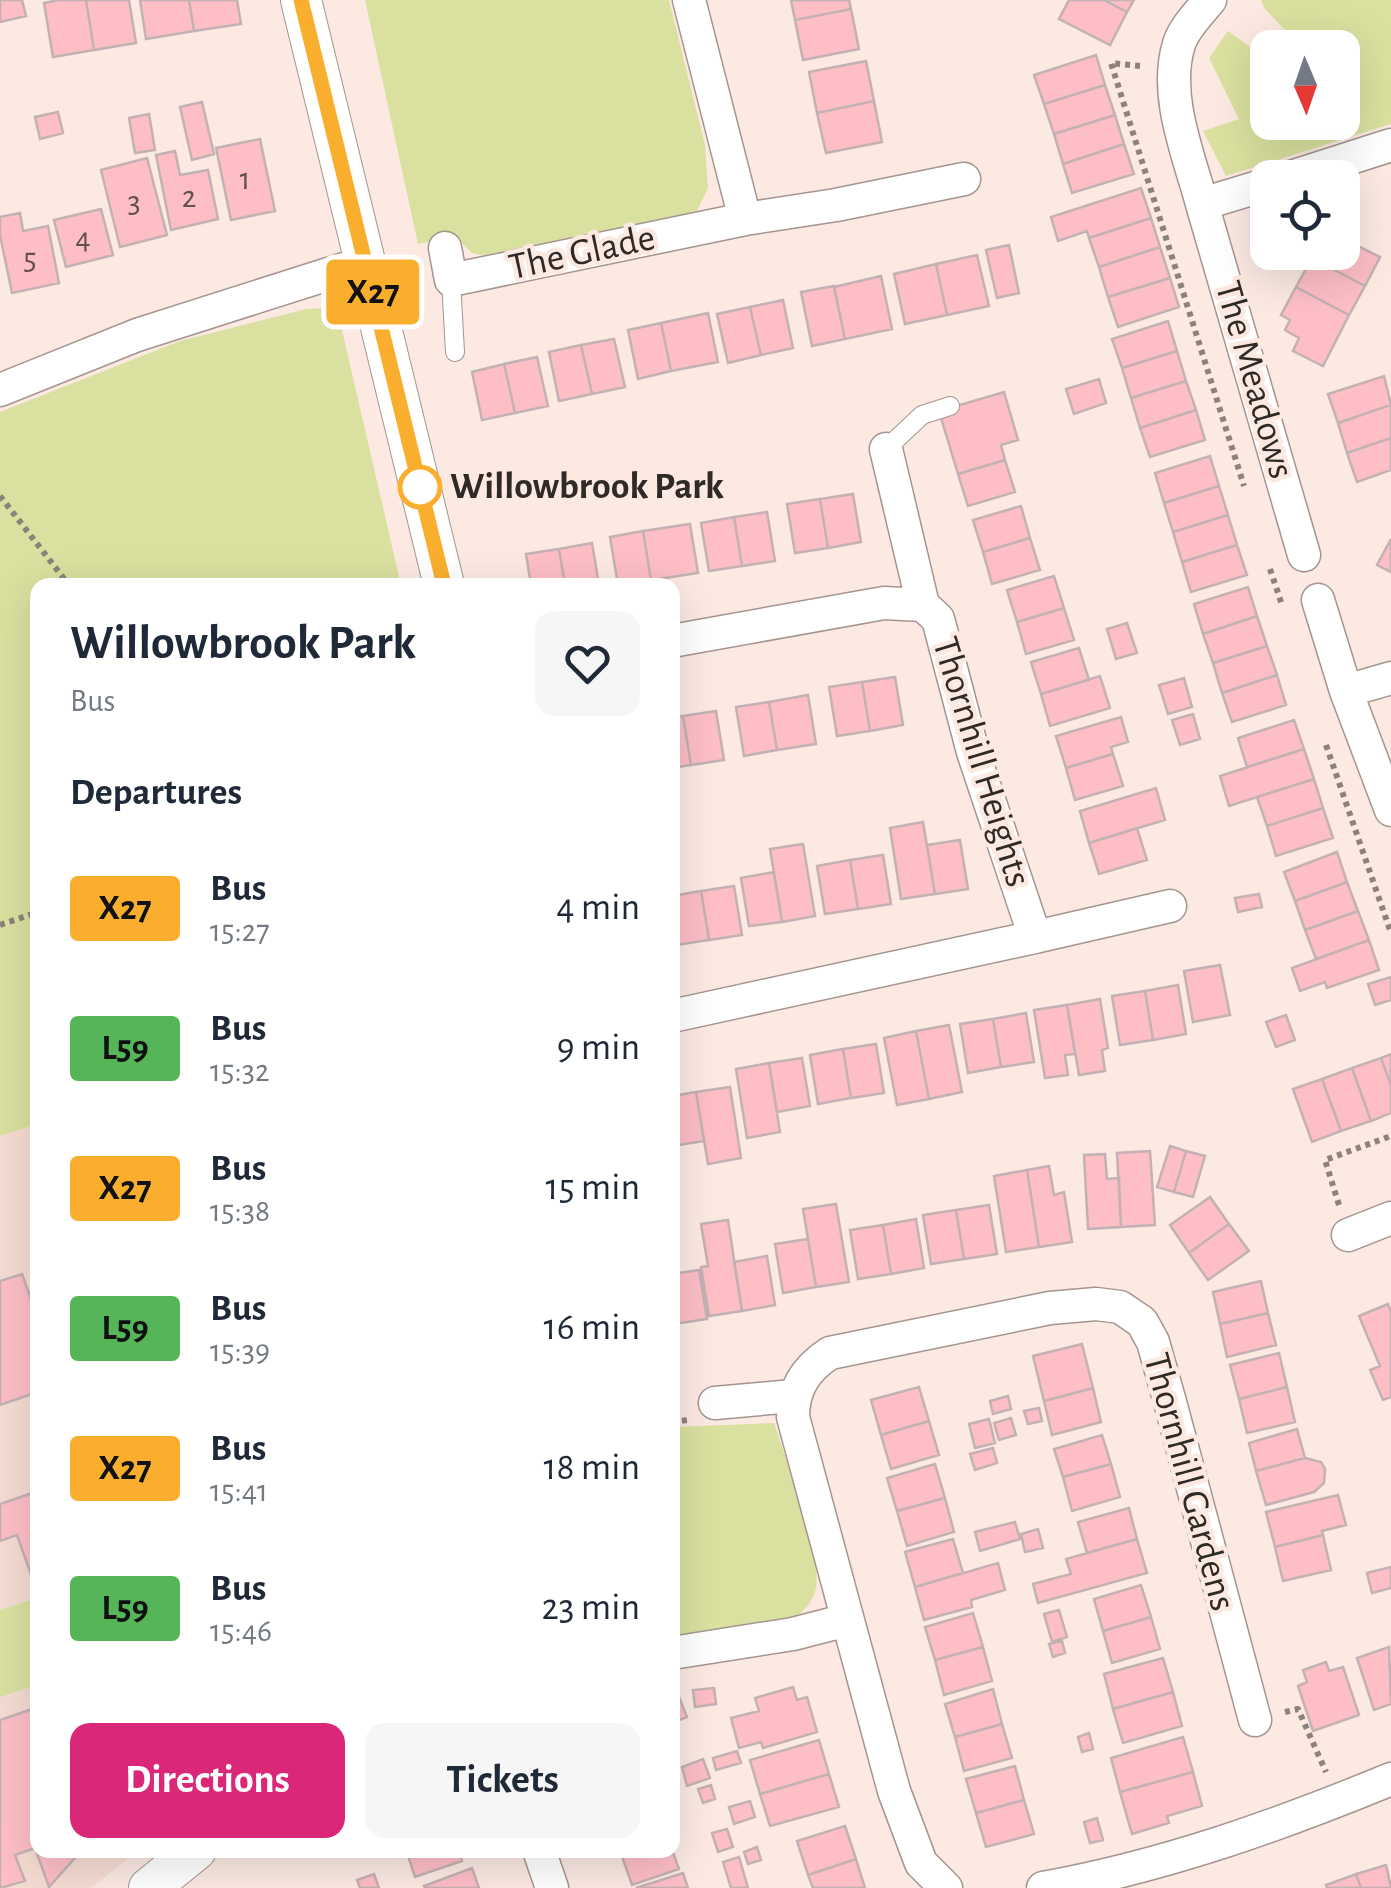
<!DOCTYPE html>
<style>
:root{--surface:#fff;--page:#f6f6f7;--text:#1f2937;--muted:#747a83;--accent:#db2777}
body{margin:0;font-family:"Alegreya Sans",sans-serif;background:var(--page);color:var(--text);height:100vh;display:flex;flex-direction:column;font-size:38px;white-space:nowrap}
*{box-sizing:border-box;margin:0}
p{font-size:32px;color:var(--muted)}
.icon{flex:none;width:55px;height:55px;fill:none;stroke:currentColor;stroke-width:2;stroke-linecap:round;stroke-linejoin:round}
.map{position:relative;flex:1;overflow:hidden}
.side{position:absolute;left:30px;top:578px;width:650px;height:1280px;display:flex;flex-direction:column;background:var(--surface);border-radius:20px;box-shadow:0 10px 40px #0002}
.side>*{flex:none}
.badge{padding:0 20px;border-radius:8px;font-size:35px;line-height:65px}
.needle{width:65px;rotate:178deg}
.controls{position:absolute;left:1250px;top:30px;display:grid;gap:20px}
.controls a{display:grid;place-items:center;width:110px;height:110px;border-radius:20px;background:var(--surface);box-shadow:0 10px 40px #0002;font-size:50px}
.map>.badge{position:absolute;translate:-50% -50%;box-shadow:0 0 0 5px #fff}
h2{padding:0 40px;font-size:38px;line-height:90px}
.round{display:grid;place-items:center;flex:none;width:105px;height:105px;border-radius:20px;background:var(--page)}
.overview{display:flex;align-items:center;justify-content:space-between;height:170px;padding:0 40px}
h1{font-size:48px;font-weight:700;line-height:75px}
.primary-button{display:flex;gap:20px;margin-top:auto;padding:20px 40px}
.primary-button a{flex:1;height:115px;border-radius:20px;background:var(--accent);color:#fff;font-size:40px;font-weight:700;line-height:115px;text-align:center}
.primary-button a+a{background:var(--page);color:var(--text)}
ul{padding:0;list-style:none}
li{display:flex;align-items:center;gap:30px;height:140px;padding:0 40px}
li div{flex:1}
li b{display:block;font-size:38px}
li em{font-style:normal}
li .badge{min-width:110px;font-weight:700;text-align:center}
.map>svg:first-child{display:block}
</style>
<div class="map">
<svg width="1391" height="1888" viewBox="0 0 1391 1888">
<rect width="100%" height="100%" fill="#fbe9e2"/>
<path fill="#f5dcd2" d="M37 1124 38 1850H139L91 1888H0V1136Z"/>
<path fill="#dae09f" d="M365 0H669L705 145 708 188 696 213 490 257 472 253 455 236 418 244Z
M1261 0H1391V124L1226 176 1203 131 1239 119 1209 58 1228 31 1267 59 1268 122H1342V48L1277 47 1287 32 1264 8Z
M324 308 338 313 401 585H38L37 1124 0 1136V412L180 341 306 309Z
M774 1423C785 1456 822 1559 816 1588 812 1605 801 1614 787 1622L673 1636 672 1427Z
M37 1598V1685L0 1697V1610Z"/>
<path fill="#fdbec6" stroke="#c3b1b3" stroke-width="2.5" d="M0 0H22L26 16 0 22Z
M59 0H86L94 50 53 57 44 3Z
M86 0H129L136 43 94 50Z
M140 0H189L194 31 146 39Z
M189 0H237L241 24 194 31Z
M791 0H849L851 9 795 20Z
M1069 0H1104L1127 12 1110 45 1059 19Z
M1104 0H1134L1127 12Z
M851 9 859 49 803 60 795 20Z
M1096 55 1105 85 1044 104 1034 75Z
M866 61 874 101 817 113 809 72Z
M1105 85 1115 115 1054 134 1044 104Z
M874 101 882 142 826 153 817 113Z
M202 102 214 154 192 160 180 107Z
M58 112 63 133 40 139 35 117Z
M149 114 155 150 135 153 129 118Z
M1115 115 1124 144 1063 164 1054 134Z
M260 139 275 211 231 220 216 148Z
M1124 144 1134 174 1072 193 1063 164Z
M175 151 180 175 208 170 218 219 171 230 156 155Z
M147 158 167 235 120 247 101 170Z
M1141 188 1151 218 1089 238 1087 231 1058 241 1051 217Z
M101 209 113 255 66 267 54 220Z
M20 213 23 231 48 226 59 283 12 293 0 235V217Z
M1151 218 1160 247 1099 267 1089 238Z
M1342 238 1380 257 1365 286 1312 258 1315 252H1342Z
M1009 245 1019 293 997 298 986 250Z
M1160 247 1170 278 1108 297 1099 267Z
M977 255 989 306 947 315 936 264Z
M1312 258 1365 286 1349 315 1296 287Z
M936 264 947 315 905 324 894 274Z
M881 276 892 329 845 339 834 287Z
M1170 278 1179 307 1118 327 1108 297Z
M834 286 845 339 812 346 801 292Z
M1296 287 1349 315 1323 366 1293 351 1299 338 1285 330 1290 320 1281 315Z
M783 300 793 348 761 355 750 307Z
M750 307 761 355 728 363 717 314Z
M708 313 718 362 671 371 661 323Z
M1168 321 1177 351 1122 368 1112 339Z
M661 323 671 371 638 379 628 330Z
M614 339 625 387 592 394 581 345Z
M581 345 592 394 559 401 549 352Z
M1177 351 1186 381 1131 398 1122 368Z
M537 357 548 406 515 413 504 364Z
M504 364 515 413 482 420 472 372Z
M1384 376 1391 405 1338 423 1328 394Z
M1099 379 1106 403 1074 414 1066 389Z
M1186 381 1196 410 1140 428 1131 398Z
M1004 392 1018 440 1001 445 1005 460 958 474 939 411Z
M1391 405V438L1347 453 1338 423Z
M1196 410 1205 440 1150 457 1140 428Z
M1391 438V470L1357 482 1347 453Z
M1210 456 1219 486 1164 503 1155 473Z
M1005 460 1015 492 968 506 958 474Z
M1219 486 1228 515 1173 532 1164 503Z
M853 494 861 542 828 548 820 499Z
M820 499 828 548 795 553 787 504Z
M1021 506 1030 538 983 552 973 520Z
M767 512 775 561 742 566 734 517Z
M1228 515 1237 545 1182 562 1173 532Z
M734 517 742 566 709 571 701 523Z
M690 524 698 573 651 580 643 531Z
M643 531 651 580 618 585 610 537Z
M1030 538 1040 570 992 584 983 552Z
M1391 539V572L1377 565Z
M592 543 599 585H565L559 549Z
M1237 545 1247 575 1191 592 1182 562Z
M559 549 565 585H531L526 554Z
M1054 576 1064 608 1017 622 1007 590Z
M1248 587 1257 616 1203 634 1194 604Z
M1064 608 1074 640 1026 654 1017 622Z
M1257 616 1267 646 1213 663 1203 634Z
M1127 623 1137 653 1116 659 1107 629Z
M1267 646 1277 675 1222 693 1213 663Z
M1079 648 1089 680 1041 694 1031 662Z
M1277 675 1286 705 1232 722 1222 693Z
M1100 676 1110 708 1050 726 1041 694Z
M895 677 903 725 870 731 862 682Z
M1184 678 1192 707 1168 714 1159 685Z
M862 682 870 731 837 736 829 687Z
M808 695 816 744 777 750 769 702Z
M769 702 777 750 744 756 736 707Z
M716 711 724 760 691 765 683 716Z
M1193 714 1200 739 1180 745 1172 720Z
M683 716 691 765 672 768V718Z
M1121 717 1128 742 1111 747 1113 754 1066 768 1056 736Z
M1294 720 1304 749 1247 767 1238 738Z
M1304 749 1314 779 1229 806 1220 776Z
M1113 754 1123 786 1075 800 1066 768Z
M1314 779 1323 808 1267 826 1257 797Z
M1156 788 1165 820 1089 843 1080 811Z
M1323 808 1333 838 1276 856 1267 826Z
M923 822 935 894 901 899 890 828Z
M1137 828 1147 860 1099 874 1089 843Z
M960 840 968 889 935 894 927 845Z
M803 844 815 916 782 922 770 849Z
M1337 852 1347 882 1295 901 1284 872Z
M883 855 891 904 858 909 850 860Z
M850 860 858 909 825 914 817 866Z
M774 872 782 922 749 926 741 878Z
M1347 882 1358 911 1305 930 1295 901Z
M734 886 742 935 709 940 701 891Z
M701 891 709 940 676 945 672 896Z
M1259 894 1262 907 1238 912 1235 898Z
M1358 911 1369 940 1316 959 1305 930Z
M1369 940 1379 970 1327 988 1325 982 1300 991 1292 968Z
M1220 965 1230 1015 1193 1022 1184 971Z
M1391 977V1000L1375 1005 1368 984Z
M1178 985 1186 1034 1153 1040 1145 991Z
M1145 991 1153 1040 1120 1045 1112 996Z
M1100 999 1108 1048 1102 1050 1105 1071 1079 1075 1067 1005Z
M1067 1005 1075 1054 1065 1055 1068 1075 1045 1078 1034 1010Z
M1026 1013 1034 1062 1001 1067 993 1019Z
M1286 1015 1295 1040 1276 1047 1266 1022Z
M993 1019 1001 1067 968 1073 960 1024Z
M949 1025 962 1092 929 1099 916 1031Z
M916 1031 929 1099 897 1105 884 1038Z
M876 1044 884 1093 851 1098 843 1049Z
M843 1049 851 1098 818 1104 810 1055Z
M1391 1054V1085L1381 1058Z
M802 1058 810 1106 777 1112 769 1063Z
M1381 1058 1391 1085V1113L1371 1121 1352 1068Z
M769 1063 780 1132 747 1138 736 1069Z
M1352 1068 1371 1121 1341 1131 1322 1079Z
M1322 1079 1341 1131 1312 1142 1293 1089Z
M730 1087 741 1158 708 1164 696 1092Z
M696 1092 704 1141 672 1146V1096Z
M1170 1146 1186 1151 1174 1192 1157 1187Z
M1150 1151 1155 1225 1121 1227 1117 1153Z
M1186 1151 1205 1156 1193 1197 1174 1192Z
M1105 1154 1107 1179 1119 1178 1121 1227 1088 1229 1084 1155Z
M1049 1166 1054 1195 1064 1192 1072 1242 1039 1247 1027 1170Z
M1027 1170 1039 1247 1006 1252 994 1176Z
M1210 1197 1229 1224 1189 1253 1170 1225Z
M836 1204 849 1282 816 1287 803 1209Z
M989 1205 997 1254 964 1259 956 1210Z
M956 1210 964 1259 931 1264 923 1215Z
M916 1219 924 1268 891 1274 883 1225Z
M728 1220 742 1311 709 1316 701 1267 708 1266 701 1224Z
M1229 1224 1249 1251 1208 1280 1189 1253Z
M883 1225 891 1274 858 1279 850 1230Z
M808 1239 816 1287 783 1293 775 1244Z
M767 1256 775 1305 742 1311 734 1262Z
M699 1270 707 1319 674 1324 672 1274Z
M22 1274 35 1310H38V1392L0 1405V1281Z
M1261 1281 1268 1313 1220 1324 1213 1292Z
M1388 1304 1391 1312V1397L1383 1400 1370 1370 1380 1366 1359 1316Z
M1268 1313 1276 1345 1227 1357 1220 1324Z
M1082 1344 1093 1388 1044 1401 1033 1356Z
M1279 1353 1287 1387 1239 1399 1230 1365Z
M919 1387 929 1421 881 1435 871 1400Z
M1287 1387 1295 1422 1247 1433 1239 1399Z
M1093 1388 1101 1422 1052 1435 1044 1401Z
M1008 1396 1011 1409 993 1414 990 1401Z
M1039 1408 1042 1421 1028 1424 1024 1411Z
M1011 1418 1016 1435 999 1440 994 1423Z
M989 1419 995 1443 975 1448 969 1424Z
M929 1421 939 1455 891 1469 881 1435Z
M1297 1429 1305 1458 1256 1471 1249 1443Z
M1102 1435 1111 1464 1063 1477 1054 1449Z
M993 1448 997 1463 975 1470 970 1454Z
M1305 1458 1321 1462 1325 1469 1324 1483 1314 1492 1266 1505 1256 1471Z
M935 1464 945 1498 897 1511 887 1478Z
M1111 1464 1120 1497 1072 1511 1063 1477Z
M38 1491V1582L34 1583 17 1535 0 1541V1504Z
M1338 1495 1346 1525 1322 1531 1323 1535 1275 1547 1266 1512Z
M945 1498 954 1532 907 1546 897 1511Z
M1129 1508 1137 1539 1087 1553 1078 1522Z
M1015 1522 1020 1539 980 1551 975 1532Z
M1038 1529 1043 1548 1025 1552 1021 1534Z
M1323 1535 1331 1570 1283 1581 1275 1547Z
M953 1539 963 1573 915 1587 905 1552Z
M1137 1539 1147 1573 1038 1603 1033 1584 1071 1574 1066 1559Z
M998 1563 1005 1590 971 1600 972 1607 924 1620 915 1587Z
M1391 1567V1588L1372 1593 1367 1573Z
M1141 1585 1151 1617 1103 1631 1094 1599Z
M1059 1610 1067 1637 1052 1642 1044 1614Z
M973 1613 983 1647 935 1660 925 1627Z
M1151 1617 1160 1649 1112 1663 1103 1631Z
M1062 1641 1065 1653 1053 1657 1049 1644Z
M983 1647 992 1681 944 1695 935 1660Z
M1389 1647 1391 1704 1374 1710 1357 1658Z
M1163 1658 1173 1692 1113 1709 1104 1674Z
M1326 1662 1329 1671 1343 1667 1359 1715 1313 1731 1298 1686 1307 1682 1303 1670Z
M793 1687 797 1700 807 1697 817 1732 763 1748 761 1742 739 1748 731 1718 759 1711 755 1698Z
M714 1688 716 1704 695 1707 693 1690Z
M993 1689 1002 1724 955 1737 945 1704Z
M677 1692 687 1717 672 1723V1693Z
M1173 1692 1182 1726 1123 1743 1113 1709Z
M38 1707V1850H82L49 1887 35 1848 15 1855 25 1881 0 1888V1720Z
M1002 1724 1012 1758 964 1771 955 1737Z
M1089 1733 1093 1749 1082 1752 1078 1737Z
M1183 1737 1193 1772 1120 1792 1111 1758Z
M819 1740 829 1774 760 1794 750 1760Z
M737 1751 741 1763 716 1770 713 1758Z
M703 1759 710 1778 687 1786 682 1767Z
M1015 1766 1024 1800 976 1813 966 1779Z
M1193 1772 1202 1806 1167 1816 1169 1823 1132 1834 1120 1792Z
M829 1774 839 1807 770 1826 760 1794Z
M711 1785 715 1799 703 1803 698 1789Z
M1024 1800 1034 1834 986 1847 976 1813Z
M750 1801 755 1817 734 1824 729 1807Z
M1097 1818 1103 1840 1090 1843 1084 1822Z
M845 1826 856 1859 808 1875 797 1841Z
M727 1829 733 1847 718 1852 712 1833Z
M757 1847 761 1860 748 1864 744 1852Z
M406 1850H459L462 1861 415 1877Z
M625 1850H672L679 1869 632 1885 620 1851Z
M739 1857 748 1888H731L723 1862Z
M856 1859 865 1888H813L808 1875Z
M1386 1865 1391 1888H1361L1356 1874Z
M472 1868 479 1888H425L424 1886Z
M683 1873 688 1888H636Z
M374 1874 379 1888H360L357 1880Z
M1356 1874 1361 1888H1327L1326 1885Z"/>
<g fill="none" stroke-linecap="round" stroke-linejoin="round">
<g stroke="#a5958e" stroke-width="20">
<path id="service" d="M451 280 455 352
M886 449 922 415 950 406"/>
</g>
<g stroke="#a5958e" stroke-width="35">
<path id="minor" d="M689 0 745 219
M1288 178 1391 145
M1268 184 1202 204 1304 555
M1202 204C1189 156 1163 95 1179 44 1184 28 1199 13 1210 0
M445 248 451 280 745 219 836 205 964 179
M0 390 137 335 366 262
M886 449 923 605
M1318 600 1346 691 1391 678
M672 641 884 603 923 605 938 619 973 752 1035 937 1170 906
M1346 691 1391 810
M672 1016 1035 937
M1348 1235 1391 1218
M715 1403 793 1396
M672 1653 793 1634 847 1620
M539 1850 552 1888
M946 1888 921 1863 894 1791 793 1417C793 1389 805 1369 830 1353L1050 1308 1096 1304 1120 1307 1142 1322 1153 1342 1170 1402 1255 1720
M1043 1888C1164 1866 1277 1826 1391 1779"/>
</g>
<g stroke="#a5958e" stroke-width="42">
<path id="tertiary" d="M301 0 444 585
M149 1888 196 1850"/>
</g>
<path stroke="#8d817c" stroke-width="6" stroke-dasharray="5 5" stroke-linecap="butt" d="M1140 66 1111 63 1244 486
M0 496 69 585
M1270 569 1282 605
M1326 745 1391 933
M0 925 38 912
M1339 1205 1325 1160 1391 1136
M672 1422 688 1420
M1285 1712 1298 1709 1326 1772"/>
<use href="#service" stroke="#fff" stroke-width="18"/>
<use href="#minor" stroke="#fff" stroke-width="32"/>
<use href="#tertiary" stroke="#fff" stroke-width="40"/>
</g>
<g fill="none" stroke-linecap="round" stroke-linejoin="round">
<g stroke="#fff" stroke-width="22">
<path id="line" d="M301 0 444 585"/>
</g>
<use href="#line" stroke="#f9af2d" stroke-width="15"/>
</g>
<circle fill="#fff" stroke="#f9af2d" stroke-width="5" cx="420" cy="487" r="20"/>
<g text-anchor="middle" dominant-baseline="central" stroke-width="9" stroke-linejoin="round" paint-order="stroke">
<g font-size="32" fill="#634f4f">
<text x="245" y="179">1</text>
<text x="189" y="197">2</text>
<text x="134" y="202">3</text>
<text x="83" y="238">4</text>
<text x="30" y="259">5</text>
</g>
<g font-size="38" fill="#302a27" stroke="#fbe9e2">
<text transform="translate(582 253) rotate(-12)">The Glade</text>
<text transform="translate(1254 380) rotate(74)">The Meadows</text>
<text transform="translate(981 762) rotate(73)">Thornhill Heights</text>
<text transform="translate(1189 1482) rotate(75)">Thornhill Gardens</text>
</g>
<g font-size="38" font-weight="bold" fill="#302a27" stroke="#fbe9e2" text-anchor="start">
<text x="450" y="487">Willowbrook Park</text>
</g>
</g>
</svg>
<div class="controls">
<a><svg class="needle" viewBox="-14 -14 28 28"><path d="M0-13l5 13h-10z" fill="#e53935"/><path d="M0 13l5-13h-10z" fill="#747a83"/></svg></a>
<a><svg class="icon" aria-label="locate" viewBox="0 0 24 24"><circle cx="12" cy="12" r="6"/><path d="M12 2v4M12 18v4M2 12h4M18 12h4"/></svg></a>
</div>
<b class="badge" style="left:373px;top:292px;background:#f9af2d;color:#111">X27</b>
<section class="side">
<div class="overview"><div><h1>Willowbrook Park</h1><p>Bus</p></div><a class="round"><svg class="icon" aria-label="heart" viewBox="0 0 24 24"><path d="M12 20l-8-8c-3-5 5-10 8-4 3-6 11-1 8 4z"/></svg></a></div>
<h2>Departures</h2>
<ul>
<li><span class="badge" style="background:#f9af2d;color:#111">X27</span><div><b>Bus</b><p>15:27</p></div><em>4 min</em></li>
<li><span class="badge" style="background:#56b559;color:#111">L59</span><div><b>Bus</b><p>15:32</p></div><em>9 min</em></li>
<li><span class="badge" style="background:#f9af2d;color:#111">X27</span><div><b>Bus</b><p>15:38</p></div><em>15 min</em></li>
<li><span class="badge" style="background:#56b559;color:#111">L59</span><div><b>Bus</b><p>15:39</p></div><em>16 min</em></li>
<li><span class="badge" style="background:#f9af2d;color:#111">X27</span><div><b>Bus</b><p>15:41</p></div><em>18 min</em></li>
<li><span class="badge" style="background:#56b559;color:#111">L59</span><div><b>Bus</b><p>15:46</p></div><em>23 min</em></li>
</ul>
<div class="primary-button"><a>Directions</a><a>Tickets</a></div>
</section>
</div>
